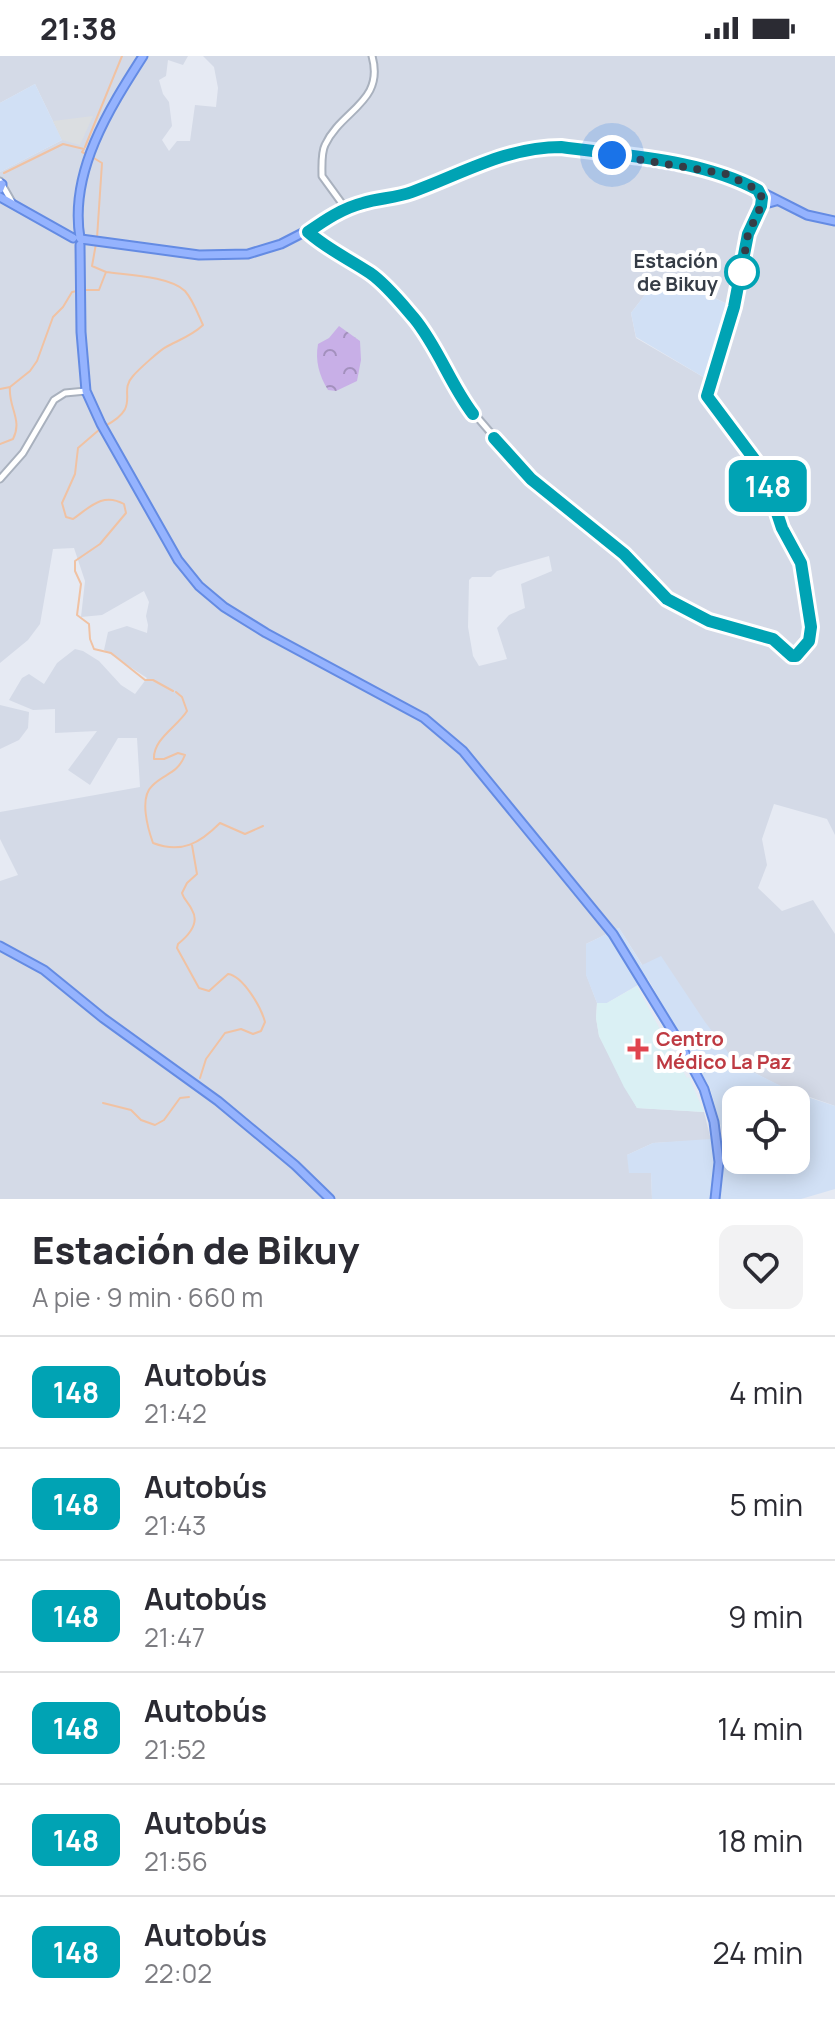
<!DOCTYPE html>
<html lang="es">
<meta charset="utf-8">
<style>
:root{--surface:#fff;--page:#f2f2f3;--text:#2b2b33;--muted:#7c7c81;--line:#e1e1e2}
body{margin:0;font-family:Manrope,sans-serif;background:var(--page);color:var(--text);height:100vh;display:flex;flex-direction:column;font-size:30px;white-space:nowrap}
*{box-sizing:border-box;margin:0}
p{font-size:26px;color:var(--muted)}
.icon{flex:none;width:44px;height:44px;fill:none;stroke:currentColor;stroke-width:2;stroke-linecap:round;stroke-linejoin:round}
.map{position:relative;height:1143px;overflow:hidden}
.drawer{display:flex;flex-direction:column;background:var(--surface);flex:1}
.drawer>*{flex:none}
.badge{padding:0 16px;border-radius:12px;font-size:28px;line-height:52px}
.buttons{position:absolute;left:722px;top:1030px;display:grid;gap:16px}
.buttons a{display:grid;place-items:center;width:88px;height:88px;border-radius:16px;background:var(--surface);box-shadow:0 4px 20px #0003;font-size:40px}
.you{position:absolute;width:40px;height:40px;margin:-20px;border:6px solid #fff;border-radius:50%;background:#1a73e8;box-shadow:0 0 0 12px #1a73e833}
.map>.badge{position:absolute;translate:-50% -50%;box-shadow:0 0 0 4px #fff}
.round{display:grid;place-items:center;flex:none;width:84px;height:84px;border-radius:16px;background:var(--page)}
.head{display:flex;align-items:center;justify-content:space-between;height:136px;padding:0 32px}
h1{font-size:38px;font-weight:800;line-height:60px}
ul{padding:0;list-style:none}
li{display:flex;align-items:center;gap:24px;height:112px;padding:0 32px;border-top:2px solid var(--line)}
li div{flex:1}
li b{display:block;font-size:30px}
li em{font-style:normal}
li .badge{min-width:88px;font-weight:700;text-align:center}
.status{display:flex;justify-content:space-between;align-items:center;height:56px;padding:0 40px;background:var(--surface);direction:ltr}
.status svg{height:22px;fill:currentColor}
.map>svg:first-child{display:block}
</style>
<div class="status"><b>21:38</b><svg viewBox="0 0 49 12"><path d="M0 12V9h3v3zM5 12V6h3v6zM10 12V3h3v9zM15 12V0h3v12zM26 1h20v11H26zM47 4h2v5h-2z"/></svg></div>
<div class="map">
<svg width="835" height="1143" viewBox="0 0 835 1143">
<defs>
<pattern id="forest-crowns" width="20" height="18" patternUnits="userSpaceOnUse" patternTransform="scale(2)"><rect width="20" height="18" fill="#c8afe7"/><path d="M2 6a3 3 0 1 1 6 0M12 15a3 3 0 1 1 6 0" fill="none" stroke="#a390bd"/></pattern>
</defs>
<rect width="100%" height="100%" fill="#e6eaf3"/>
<path fill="#d4dae7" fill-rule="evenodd" d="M0 0H188L183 9 168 4 166 20 159 24 163 38 169 46 172 70 162 84 169 95 177 85H190L195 49 216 51 218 32 214 11 203 0H835V779L827 763 774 748 762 783 767 809 758 832 782 855 813 844 835 878V1050L782 1031 739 1009 643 910 619 872 586 888V918L597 947 596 962 599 980 637 1052 704 1056 711 1084 653 1087 627 1099 651 1117 652 1143H0V825L18 819 0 783V756L140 731 137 682H118L90 729 68 714 97 675 55 677V653L33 654 9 644 22 622 29 618 44 628 57 607 75 593 83 595 99 605 121 629 135 638 147 622 104 594 108 576 127 570 147 577 148 569 146 560 149 546 144 535 102 559 81 561 85 525 74 492 53 493 40 568 28 584 0 607V116L62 84 35 28 0 47ZM657 223 683 233 687 228 733 251 710 325 636 282 631 257ZM549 500 552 515 521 528 525 552 509 559 497 572 507 603 479 610 473 600 468 571 469 524 472 521H491L497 515Z
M0 649 29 656 28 672 19 684 0 693Z"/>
<path fill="#d1e0f5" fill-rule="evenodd" d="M35 28 62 84 0 116V47Z
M657 223 683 233 686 228 733 251 710 325 636 281 631 257Z
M619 872 642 909 661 900 705 966 737 1008 795 1037 835 1050V1133L801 1143H652L651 1117H629L627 1099 653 1087 724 1082 710 1032 648 923 607 947H597L586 919V888ZM736 1044H796V1104H736Z"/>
<path fill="#daf0f4" d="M637 930 671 994 687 1022 689 1021 704 1056 637 1052 624 1031 599 980 596 962 597 947H607Z"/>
<path fill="url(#forest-crowns)" d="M339 270 360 285 361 304 357 325 336 335 328 334C319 319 315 305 318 288L329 282Z"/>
<path fill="#dbdee1" d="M93 60 80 89 62 84 53 65Z"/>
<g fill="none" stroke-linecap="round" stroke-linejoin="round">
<path stroke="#f0c2a3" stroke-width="2" d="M85 91 122 0
M4 117 63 88 84 93 82 96 86 98
M84 234H99L106 216 92 210 97 182 102 107 92 101
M0 333 10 331
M105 370C143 350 117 337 133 320 138 314 160 294 166 291 179 284 193 279 203 269 198 258 193 244 185 235 170 220 127 219 106 216
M100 373 78 392 75 418 62 447 66 461 73 463C90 451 103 436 124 448L126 457 100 488 75 505V515L81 528 77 559 89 568 90 583 94 593 111 597 145 624H153L173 635
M0 388 13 383C23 364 8 351 10 331L30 315 37 305 53 261 63 251 72 236 77 235
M176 636 182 641 187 655C177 671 153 683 154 703H164L178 697 185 699C177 719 164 717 152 730 139 742 148 773 153 787 182 798 200 787 220 767L245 778 263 770
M192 789 197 818 187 827 182 837C184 844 189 847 192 854 200 867 188 880 178 888L177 892 199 932 209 935 228 918C243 920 261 951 265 966L261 975 253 978 241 973 225 977 206 1003 200 1022
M103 1047 131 1054 141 1064 155 1069 164 1064 180 1042 189 1041"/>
<g stroke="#a9b1be" stroke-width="9">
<path id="minor" d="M0 125 12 146
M346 153 322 120C322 111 321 97 325 89 341 54 385 46 372 0
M308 176 379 225 417 266 465 347 521 412 556 445 624 498 667 543 709 565 773 583 794 600 806 592 811 571 801 507 782 472 763 415 707 340 734 251 748 178 766 138
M0 423 23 397 54 344 65 337 86 335"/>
</g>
<g stroke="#648be3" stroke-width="11">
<path id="major" d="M0 133 2 128
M0 141 73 182
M762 149 776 145
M80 182C69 116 109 53 143 0
M81 183 199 199 248 198 281 188 361 147 407 138 478 108 545 91 577 94 726 118 807 159 835 165
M80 189 81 276 86 335 101 368 178 504 199 530 224 551 266 577 424 662 463 695 613 878 678 984 704 1033 714 1066 719 1106 715 1143
M0 890 44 914 103 962 218 1045 295 1109 330 1143"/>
</g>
<use href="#minor" stroke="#fff" stroke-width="5"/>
<use href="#major" stroke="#95b3fe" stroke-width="7"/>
</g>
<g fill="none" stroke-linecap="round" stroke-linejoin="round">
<g stroke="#fff" stroke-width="18">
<path id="line" d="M473 358C450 328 438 291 414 262 402 248 386 228 370 217 349 203 327 193 308 176 325 164 343 152 363 147 379 142 396 142 412 136 462 118 506 91 561 91 626 100 700 103 758 134L762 142 761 150 748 178 734 251 707 340 763 415 782 472 801 507 811 571 809 585 796 600H792L773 583 709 565 667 543 624 498 531 423 494 382"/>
</g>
<use href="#line" stroke="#00a3b4" stroke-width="12"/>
<path stroke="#353c46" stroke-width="8" stroke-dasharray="0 14.4" d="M612 99 726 118 758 134 762 142 761 150 748 178 741 219 742 216"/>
</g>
<circle fill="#fff" stroke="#00a3b4" stroke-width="4" cx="742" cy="216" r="16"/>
<path fill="#e0444e" stroke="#fff" stroke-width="3" d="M634 981h8v8h8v8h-8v8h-8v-8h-8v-8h8z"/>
<g text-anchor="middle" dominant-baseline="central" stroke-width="8" stroke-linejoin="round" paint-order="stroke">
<g font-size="20" font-weight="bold" fill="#353c46" stroke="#fff" text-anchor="end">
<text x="718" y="204">Estación<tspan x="718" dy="23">de Bikuy</tspan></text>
</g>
<g font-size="20" font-weight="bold" fill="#be3a42" stroke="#fff" text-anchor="start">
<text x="656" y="982">Centro<tspan x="656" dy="23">Médico La Paz</tspan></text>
</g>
</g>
</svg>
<div class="buttons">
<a><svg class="icon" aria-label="locate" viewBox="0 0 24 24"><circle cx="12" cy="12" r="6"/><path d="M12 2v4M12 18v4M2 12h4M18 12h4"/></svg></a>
</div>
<div class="you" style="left:612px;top:99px"></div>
<b class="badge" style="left:768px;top:430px;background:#00a3b4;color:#fff">148</b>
</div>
<section class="drawer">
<div class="head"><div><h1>Estación de Bikuy</h1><p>A pie · 9 min · 660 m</p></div><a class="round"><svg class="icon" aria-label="heart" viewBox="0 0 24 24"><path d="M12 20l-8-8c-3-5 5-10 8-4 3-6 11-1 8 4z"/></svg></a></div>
<ul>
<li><span class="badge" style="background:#00a3b4;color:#fff">148</span><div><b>Autobús</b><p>21:42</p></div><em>4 min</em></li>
<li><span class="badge" style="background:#00a3b4;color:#fff">148</span><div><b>Autobús</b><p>21:43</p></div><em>5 min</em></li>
<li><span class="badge" style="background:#00a3b4;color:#fff">148</span><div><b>Autobús</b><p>21:47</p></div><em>9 min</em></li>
<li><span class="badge" style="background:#00a3b4;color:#fff">148</span><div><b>Autobús</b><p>21:52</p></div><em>14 min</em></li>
<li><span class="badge" style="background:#00a3b4;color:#fff">148</span><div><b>Autobús</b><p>21:56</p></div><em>18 min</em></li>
<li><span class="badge" style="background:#00a3b4;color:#fff">148</span><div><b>Autobús</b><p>22:02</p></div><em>24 min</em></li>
</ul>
</section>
